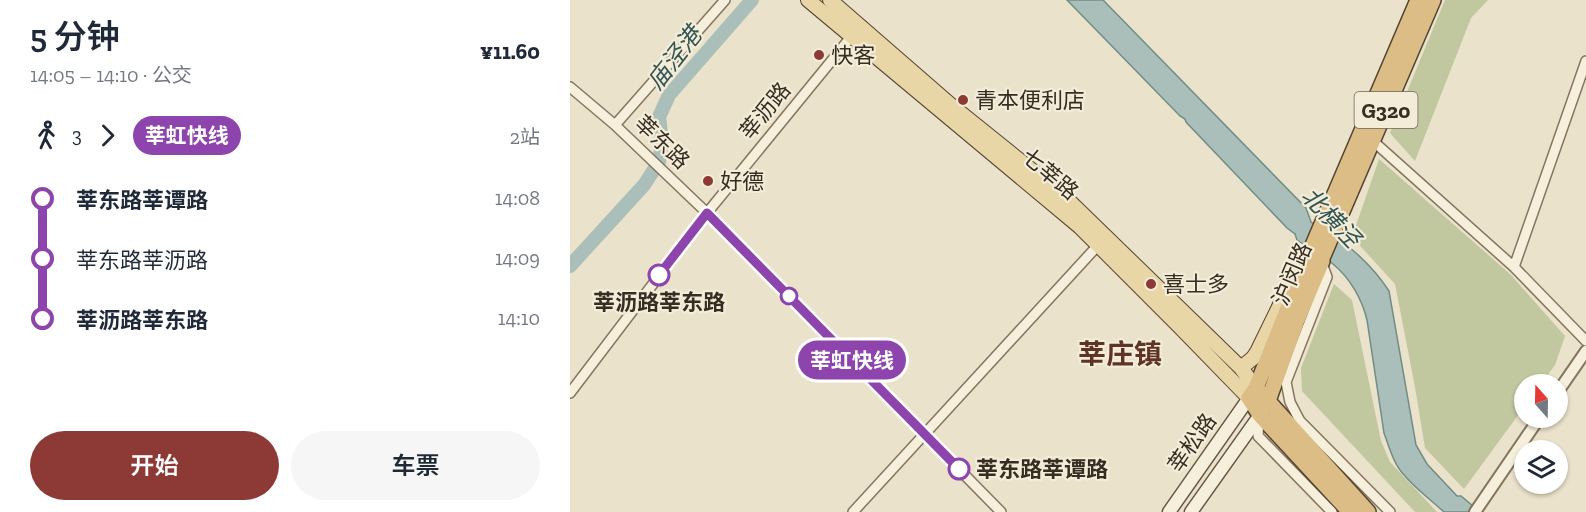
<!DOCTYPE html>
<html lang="zh">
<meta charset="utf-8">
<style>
:root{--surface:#fff;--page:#f6f6f7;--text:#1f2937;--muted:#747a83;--accent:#8d3936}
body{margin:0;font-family:"Zilla Slab","Noto Sans SC",serif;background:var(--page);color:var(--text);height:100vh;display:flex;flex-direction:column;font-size:22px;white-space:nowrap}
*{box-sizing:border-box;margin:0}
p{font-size:20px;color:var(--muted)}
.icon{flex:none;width:33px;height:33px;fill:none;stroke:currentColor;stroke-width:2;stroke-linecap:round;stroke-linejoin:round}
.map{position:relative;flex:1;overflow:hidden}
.panel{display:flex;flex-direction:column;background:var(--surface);width:570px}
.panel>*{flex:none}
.badge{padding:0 12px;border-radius:20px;font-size:21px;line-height:39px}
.needle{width:39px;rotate:340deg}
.tools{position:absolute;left:944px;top:374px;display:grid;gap:12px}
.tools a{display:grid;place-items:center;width:54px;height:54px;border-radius:50%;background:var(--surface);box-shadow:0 2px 4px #0004;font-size:30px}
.map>.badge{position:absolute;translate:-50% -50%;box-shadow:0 0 0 3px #fff}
.legs{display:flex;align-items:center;gap:9px;height:66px;padding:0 30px;font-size:20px}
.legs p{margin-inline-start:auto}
.headline{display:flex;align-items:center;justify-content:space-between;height:102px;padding:0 30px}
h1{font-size:33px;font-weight:600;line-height:45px}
.cta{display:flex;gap:12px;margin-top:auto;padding:12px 30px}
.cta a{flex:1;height:69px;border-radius:36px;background:var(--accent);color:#fff;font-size:24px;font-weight:600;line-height:69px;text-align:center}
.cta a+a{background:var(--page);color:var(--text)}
ul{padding:0 30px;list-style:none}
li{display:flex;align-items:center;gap:21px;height:60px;font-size:22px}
li i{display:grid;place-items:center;width:9px;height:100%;margin:0 8px;background:currentColor}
li i::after{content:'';width:15px;height:15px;margin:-8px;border:4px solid;border-radius:50%;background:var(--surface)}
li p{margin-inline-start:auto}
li:first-child i{background:linear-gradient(#0000 50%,currentColor 0)}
li:last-child i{background:linear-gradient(currentColor 50%,#0000 0)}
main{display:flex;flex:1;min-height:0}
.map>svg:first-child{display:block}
</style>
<main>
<section class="panel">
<div class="headline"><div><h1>5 分钟</h1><p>14:05 – 14:10 · 公交</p></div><b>¥11.60</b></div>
<div class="legs"><svg class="icon" aria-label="walk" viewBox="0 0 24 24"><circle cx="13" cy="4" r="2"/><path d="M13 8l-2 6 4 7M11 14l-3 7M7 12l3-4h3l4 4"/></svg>3<svg class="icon" aria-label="forward" viewBox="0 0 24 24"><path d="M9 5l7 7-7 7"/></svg><b class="badge" style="background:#8e44ad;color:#fff">莘虹快线</b><p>2站</p></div>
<ul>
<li><i style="color:#8e44ad"></i><b>莘东路莘谭路</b><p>14:08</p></li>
<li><i style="color:#8e44ad"></i><span>莘东路莘沥路</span><p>14:09</p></li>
<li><i style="color:#8e44ad"></i><b>莘沥路莘东路</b><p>14:10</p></li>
</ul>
<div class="cta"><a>开始</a><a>车票</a></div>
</section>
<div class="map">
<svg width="1016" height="512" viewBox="0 0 1016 512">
<rect width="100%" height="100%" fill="#eae2ca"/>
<path fill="#c1c79e" d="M875 0H918L901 18 845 161 820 133Z
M809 159 940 274 995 336 985 365 971 384H954V407L894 489 855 448 845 387 825 284 782 237Z
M764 284 782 300 811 441 820 462 867 512H845L732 391 731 368Z"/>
<path fill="#aabfb9" stroke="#718d87" stroke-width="1.5" d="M497 0H533L736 208 741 222 771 243H774C792 257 806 271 819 291L846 445 857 464 887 496H891L910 512H874C861 500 846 489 835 476 824 465 819 447 814 433L797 320C792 299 780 278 763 264 752 255 739 248 727 240L725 234 717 228 616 122 615 119 610 116Z"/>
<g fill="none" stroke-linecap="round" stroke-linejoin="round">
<path stroke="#aabfb9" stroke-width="14" d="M0 266 74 185 89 162 92 141 89 117 99 95 182 0"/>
<g stroke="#857560" stroke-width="12">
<path id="minor" d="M0 87 45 125 137 213 431 512
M45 125 155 0
M803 141 944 267 1016 341
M752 263 757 277 716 382 720 402 730 421 820 512
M944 267 1016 61
M0 393 137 213 285 32
M689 417 688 436 762 512
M283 512 531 242"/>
</g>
<g stroke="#857560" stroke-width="14">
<path id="tertiary" d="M987 393 1016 351
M905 512 970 417"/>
</g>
<g stroke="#675643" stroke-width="15">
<path id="secondary" d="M599 512 679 398
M621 512 690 415"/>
</g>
<g stroke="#534333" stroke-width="16">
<path id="primary" d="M238 0 510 227 610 327 679 398
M260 0 382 106 494 196 671 368 686 388
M671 368 683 358 687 352 727 270"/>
</g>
<g stroke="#534333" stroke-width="18">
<path id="trunk" d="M741 250 848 0
M739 256 686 388 679 398 690 415 780 512
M752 258 863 0
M686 388 798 512
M693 408 698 401 727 320 752 261"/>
</g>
<use href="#minor" stroke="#f6efdc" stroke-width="9"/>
<use href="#tertiary" stroke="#f6efdc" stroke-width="10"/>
<use href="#secondary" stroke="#f6efdc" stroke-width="12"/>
<use href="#primary" stroke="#e9d6a6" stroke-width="14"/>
<use href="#trunk" stroke="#dcbd85" stroke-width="15"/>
</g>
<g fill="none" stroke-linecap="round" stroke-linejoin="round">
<g stroke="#fff" stroke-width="14">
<path id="line-1" d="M89 275 137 213 389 469"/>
</g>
<use href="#line-1" stroke="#8e44ad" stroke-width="9"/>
</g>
<g fill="#8d3936" stroke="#f2ecd8" stroke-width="2">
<circle cx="249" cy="55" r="6"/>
<circle cx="393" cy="100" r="6"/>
<circle cx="138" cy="181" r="6"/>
<circle cx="581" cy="284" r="6"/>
</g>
<g fill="#fff" stroke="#8e44ad" stroke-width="3">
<circle cx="89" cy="275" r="10"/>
<circle cx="219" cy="296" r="8"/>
<circle cx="389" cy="469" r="10"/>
</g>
<g text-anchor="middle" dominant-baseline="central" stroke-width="4.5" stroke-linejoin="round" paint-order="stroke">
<rect fill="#f2ecd8" stroke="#6f6659" stroke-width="1.5" x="784.5" y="92" width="63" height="36" rx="4.5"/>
<g font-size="21" font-weight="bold" fill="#372d22">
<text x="816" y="110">G320</text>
</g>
<g font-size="22" fill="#372d22" stroke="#f2ecd8" text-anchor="start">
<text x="261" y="55">快客</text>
<text x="405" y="100">青本便利店</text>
<text x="150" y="181">好德</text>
<text x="593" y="284">喜士多</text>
</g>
<g font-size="22" fill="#372d22" stroke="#f2ecd8">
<text transform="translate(195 111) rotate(-51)">莘沥路</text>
<text transform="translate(92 142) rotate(44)">莘东路</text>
<text transform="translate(480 174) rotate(40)">七莘路</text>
<text transform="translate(722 274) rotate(-67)">沪闵路</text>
<text transform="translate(622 443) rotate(-55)">莘松路</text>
</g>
<g font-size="22" font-weight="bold" fill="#372d22" stroke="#f2ecd8">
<text x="89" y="302">莘沥路莘东路</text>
<text x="406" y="469" text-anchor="start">莘东路莘谭路</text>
</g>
<g font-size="24" font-style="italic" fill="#335554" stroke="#f2ecd8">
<text transform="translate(104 58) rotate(-52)">庙泾港</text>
<text transform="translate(761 217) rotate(46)">北横泾</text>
</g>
<g font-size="28" font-weight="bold" fill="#5f3426" stroke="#f2ecd8">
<text x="550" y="354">莘庄镇</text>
</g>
</g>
</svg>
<div class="tools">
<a><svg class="needle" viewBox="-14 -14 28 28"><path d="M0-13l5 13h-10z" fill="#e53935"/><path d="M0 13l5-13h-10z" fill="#747a83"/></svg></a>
<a><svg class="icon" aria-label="layers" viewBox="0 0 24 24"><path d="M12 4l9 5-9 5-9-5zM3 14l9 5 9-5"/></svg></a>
</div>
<b class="badge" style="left:282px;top:360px;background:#8e44ad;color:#fff">莘虹快线</b>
</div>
</main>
